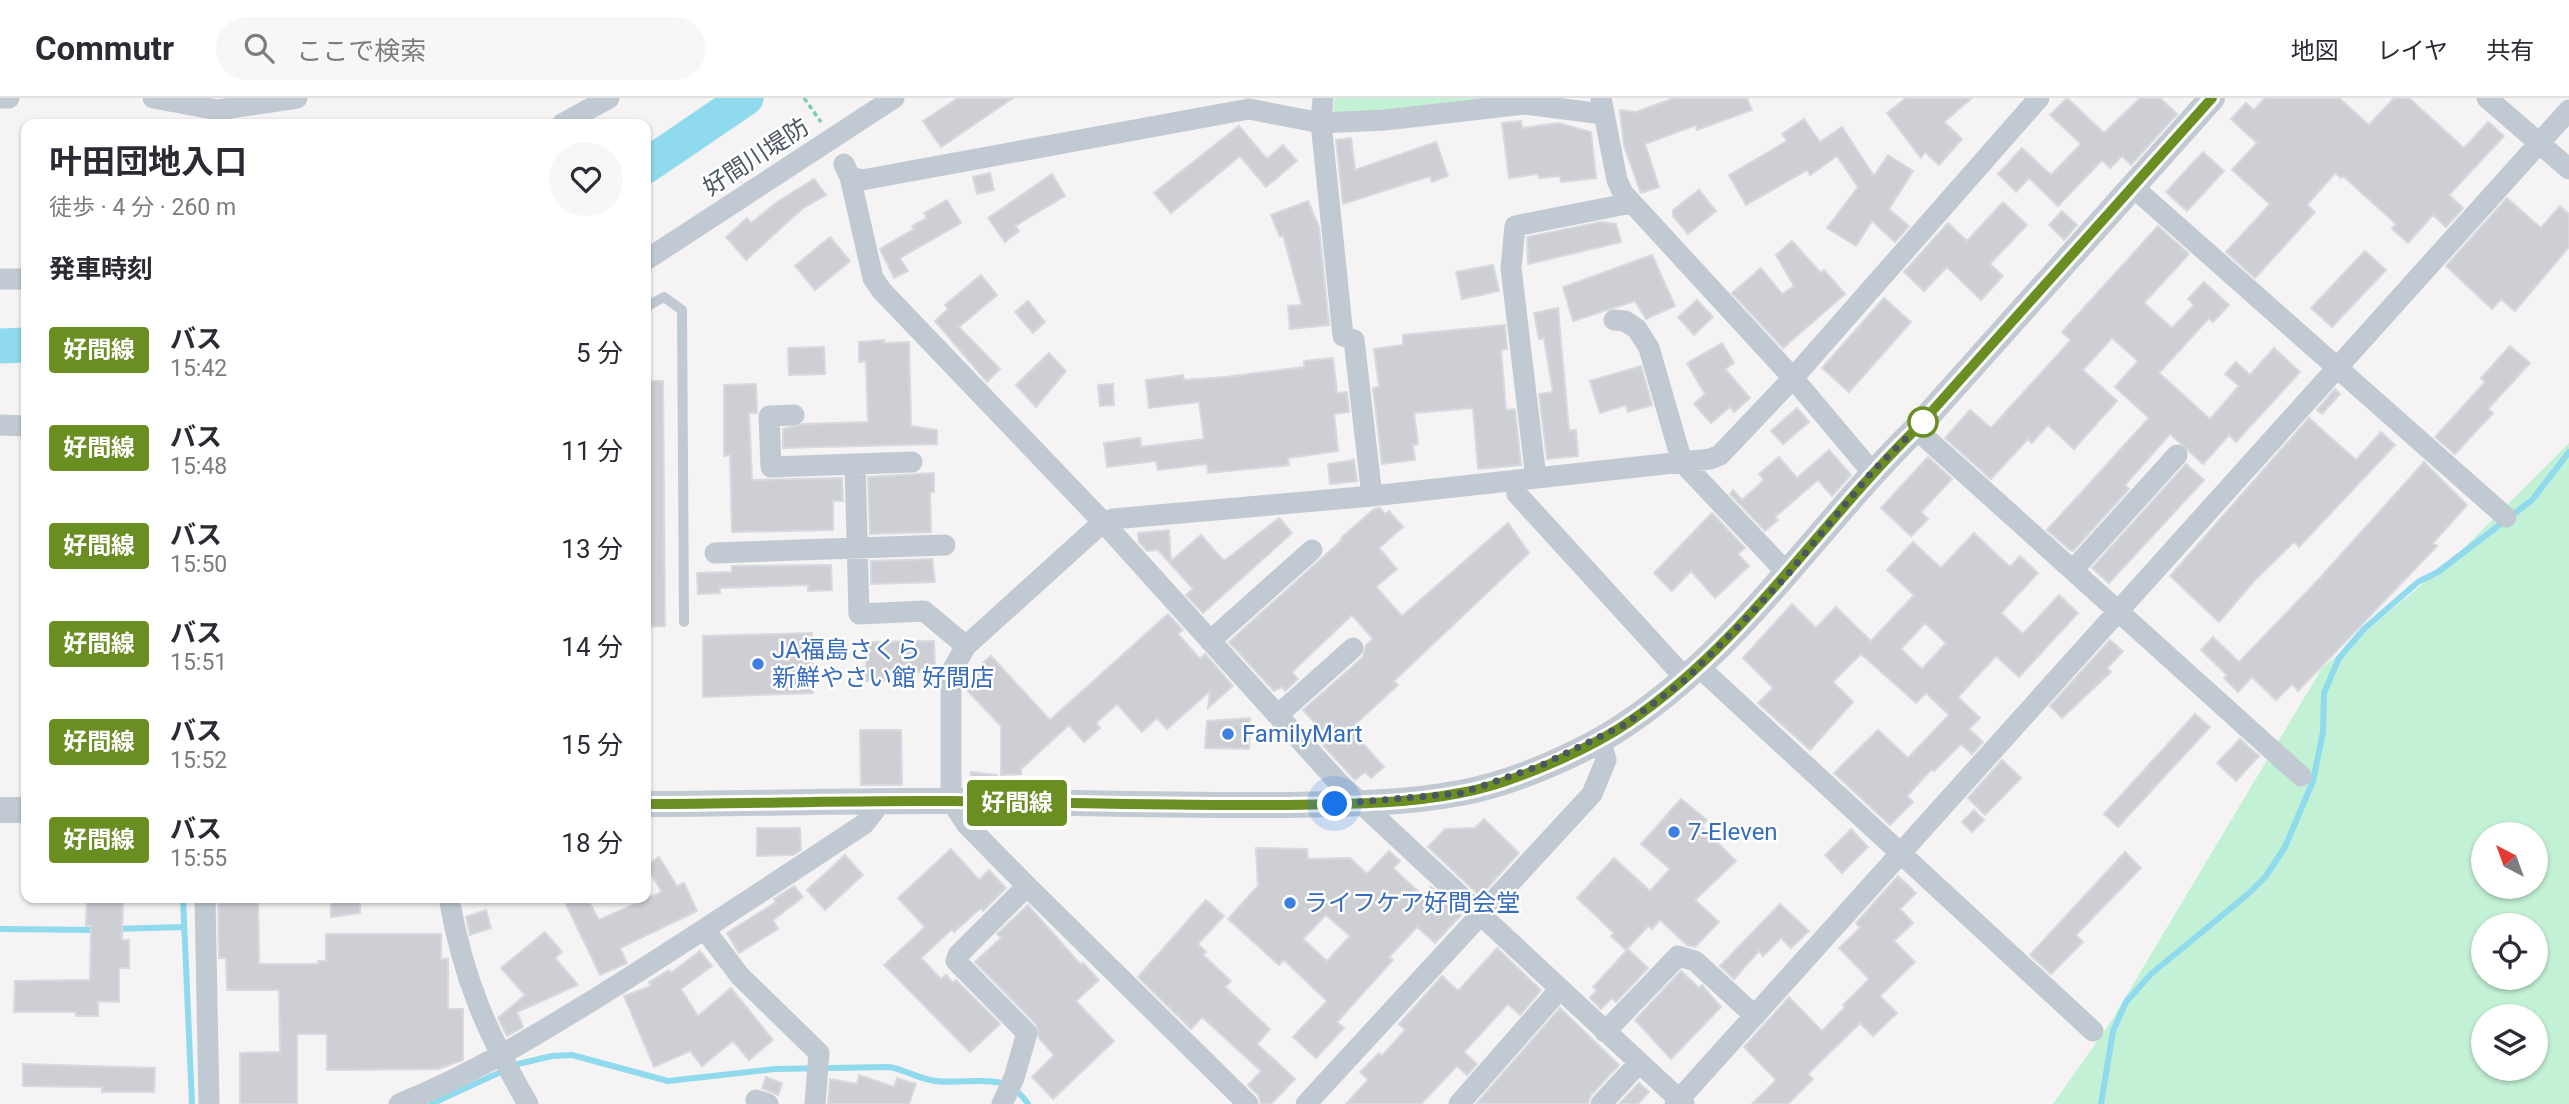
<!DOCTYPE html>
<html lang="ja">
<meta charset="utf-8">
<style>
:root{--surface:#fff;--page:#f7f7f7;--text:#2b2b33;--muted:#7c7c81;--line:#e1e1e2}
body{margin:0;font-family:Roboto,"Noto Sans JP",sans-serif;background:var(--page);color:var(--text);height:100vh;display:flex;flex-direction:column;font-size:26px;white-space:nowrap}
*{box-sizing:border-box;margin:0}
p{font-size:23px;color:var(--muted)}
.icon{flex:none;width:38px;height:38px;fill:none;stroke:currentColor;stroke-width:2;stroke-linecap:round;stroke-linejoin:round}
.map{position:relative;flex:1;overflow:hidden}
.details{position:absolute;left:21px;top:21px;width:630px;height:784px;display:flex;flex-direction:column;background:var(--surface);border-radius:14px;box-shadow:0 2px 5px #0004}
.details>*{flex:none}
.badge{padding:0 14px;border-radius:5px;font-size:24px;line-height:46px}
.needle{width:46px;rotate:319deg}
.buttons{position:absolute;left:2471px;top:724px;display:grid;gap:14px}
.buttons a{display:grid;place-items:center;width:77px;height:77px;border-radius:50%;background:var(--surface);box-shadow:0 2px 5px #0004;font-size:35px}
.you{position:absolute;width:35px;height:35px;margin:-18px;border:5px solid #fff;border-radius:50%;background:#1a73e8;box-shadow:0 0 0 10px #1a73e833}
.map>.badge{position:absolute;translate:-50% -50%;box-shadow:0 0 0 4px #fff}
h2{padding:0 28px;font-size:26px;line-height:63px}
.round{display:grid;place-items:center;flex:none;width:74px;height:74px;border-radius:37px;background:var(--page)}
.summary{display:flex;align-items:center;justify-content:space-between;height:119px;padding:0 28px}
h1{font-size:33px;font-weight:700;line-height:52px}
ul{padding:0;list-style:none}
li{display:flex;align-items:center;gap:21px;height:98px;padding:0 28px}
li div{flex:1}
li b{display:block;font-size:26px}
li em{font-style:normal}
li .badge{min-width:77px;font-weight:700;text-align:center}
header{display:flex;align-items:center;gap:42px;box-sizing:border-box;height:98px;padding:0 35px;background:var(--surface);border-bottom:2px solid var(--line)}
header strong{font-size:33px}
nav{display:flex;gap:38px;margin-inline-start:auto;font-size:24px}
.search{width:490px;height:63px;background:var(--page);display:flex;align-items:center;gap:18px;box-sizing:border-box;padding:0 24px;border-radius:38px;color:var(--muted);font-size:26px}
.map>svg:first-child{display:block}
</style>
<header>
<strong>Commutr</strong>
<div class="search"><svg class="icon" aria-label="search" viewBox="0 0 24 24"><circle cx="10" cy="10" r="6"/><path d="M15 15l6 6"/></svg>ここで検索</div>
<nav><a>地図</a><a>レイヤ</a><a>共有</a></nav>
</header>
<div class="map">
<svg width="2569" height="1006" viewBox="0 0 2569 1006">
<rect width="100%" height="100%" fill="#f5f3f3"/>
<path fill="#c3f1d5" fill-rule="evenodd" d="M1335 0H1485L1338 17 1333 12Z
M2569 345V1006H2053L2110 925 2322 570 2456 458ZM2483 737H2536V789H2483ZM2483 828H2536V880H2483ZM2483 919H2536V971H2483Z"/>
<g fill="none" stroke-linecap="round" stroke-linejoin="round">
<path stroke="#90daee" stroke-width="6" d="M183 800 192 1006
M0 831 96 832
M114 831 182 829
M431 1006 518 966 552 958 572 957 668 983 775 971 888 969C904 971 915 979 930 982 966 990 1003 968 1028 1006
M2101 1006 2113 933 2126 904 2151 876 2248 796 2266 778 2285 749 2313 683 2323 634 2324 595 2339 560 2364 531 2418 484 2438 474 2532 402 2569 354"/>
<path stroke="#90daee" stroke-width="35" d="M646 68 746 0
M0 248 26 247"/>
</g>
<path fill="#cdcfd5" stroke="#d7d9de" stroke-width="2" fill-rule="evenodd" d="M958 0H1013L941 49 923 23Z
M1674 0H1747L1752 12 1697 32 1696 27 1645 46 1659 89 1641 95 1624 48 1620 12 1636 14Z
M1906 0H1972L1944 24 1962 41 1939 67 1925 54 1921 60 1887 15Z
M2067 0 2104 35 2140 0H2160L2177 16 2131 67 2122 58 2110 70 2102 62 2058 108 2029 80 2016 94 1998 76 2022 50 2051 77 2081 46 2050 17Z
M2265 0H2339L2369 27 2394 0H2409L2464 50 2488 24 2504 38 2449 97 2463 110 2446 129 2433 117 2408 145 2392 131 2396 126 2343 78 2341 80 2335 75 2307 107 2315 114 2255 180 2226 154 2270 106 2232 72 2257 45 2231 21 2246 5 2254 12Z
M1804 21 1820 44 1842 29 1874 78 1888 57 1913 73 1889 111 1909 128 1895 144 1872 123 1856 148 1827 130 1858 89 1837 58 1810 77 1807 72 1746 107 1729 77 1787 43 1782 36Z
M1521 23 1522 30 1558 25 1591 34 1596 80 1561 84 1560 78 1539 80 1538 76 1509 80 1502 25Z
M1239 28 1267 61 1283 47 1297 63 1266 89 1240 58 1171 115 1154 95Z
M1351 40 1355 72 1436 44 1448 78 1432 84 1430 78 1343 106 1336 42Z
M2203 54 2224 73 2187 113 2166 94Z
M990 75 994 92 977 96 973 79Z
M1052 76 1065 98 1015 128 1019 133 1005 144 988 120Z
M814 81 826 97 802 111 746 162 726 139 747 120 751 125 777 104Z
M1699 92 1716 113 1688 136 1673 118V112Z
M2507 100 2541 130 2560 108 2569 116V149L2515 213 2501 201 2492 211 2446 168Z
M947 102 961 125 900 160 908 173 894 180 880 151 914 131 912 128 927 120 924 115Z
M1308 103 1319 129 1329 227 1290 231 1288 208 1302 207 1283 137 1280 139 1271 117Z
M2003 104 2027 127 1990 166 2003 178 1981 202 1947 169 1924 193 1904 174 1948 125 1967 143Z
M2062 113 2077 127 2064 142 2049 127Z
M1601 124 1616 126 1621 144 1528 166 1527 139Z
M2158 128 2189 156 2144 205 2172 230 2194 207 2188 201 2204 184 2229 207 2213 224 2209 220 2159 275 2210 321 2239 288 2225 276 2236 264 2250 277 2274 250 2300 274 2236 344 2229 337 2203 366 2170 336 2125 387 2129 391 2073 453 2070 452 2047 432 2149 320 2115 289 2138 263 2112 240 2083 272 2117 303 2074 351 2048 327 2032 345 2028 341 1991 381 1945 340 1970 312 1991 330 2071 242 2062 234Z
M830 139 850 163 815 192 795 168Z
M1792 143 1821 175 1824 172 1845 196 1783 250 1732 195 1761 170 1782 196 1794 188 1776 157Z
M2365 153 2386 172 2332 229 2311 210Z
M1652 157 1675 208 1646 221 1635 203 1573 223 1563 189Z
M1493 167 1499 193 1462 201 1456 174Z
M981 177 997 197 959 229 1000 271 987 284 935 223 948 211 945 207Z
M1884 200 1911 224 1849 294 1822 270Z
M1697 202 1713 219 1694 237 1678 219Z
M1028 203 1045 224 1033 235 1015 214Z
M1558 210 1569 333 1576 332 1578 358 1547 361 1539 296 1553 294 1544 240 1539 241 1534 215Z
M1505 227 1507 251 1501 252 1506 312 1515 311 1521 367 1478 371 1473 310 1414 315 1418 346 1413 347 1415 362 1382 366 1373 290 1379 289 1374 251 1403 247V237Z
M884 242V245L909 244 911 328 937 332V346L783 350V331L803 326 868 324 866 263 859 264V244Z
M1722 245 1734 265 1725 271 1750 300 1734 314 1730 309 1711 325 1694 306 1705 296 1687 265Z
M2510 248 2530 265 2488 311 2493 315 2455 356 2435 339 2485 284 2481 280Z
M824 249 825 276 789 277 788 250Z
M1049 255 1066 273 1036 309 1016 287Z
M1333 260 1337 295 1347 294 1349 314 1334 316 1338 353 1288 360 1289 367 1208 375 1207 366 1158 372 1156 363 1107 369 1104 345 1140 340 1141 349 1204 341 1199 304 1149 310 1146 282 1183 277 1184 282 1226 279 1304 269V263Z
M1641 268 1652 307 1628 314 1626 307 1600 315 1590 283Z
M646 283H663L665 528 646 529Z
M756 286 757 315H749L752 382 842 380 843 403H833V432L732 434 730 357 724 358V287Z
M1113 286 1114 307 1100 308 1098 287Z
M2335 291 2340 296 2322 316 2317 312Z
M1797 310 1809 324 1783 346 1771 333Z
M2309 320 2356 362 2381 334 2395 347 2299 449 2294 444 2255 482 2219 524 2170 478Z
M1829 352 1851 377 1832 398 1818 382 1775 419 1778 422 1765 433 1730 396 1733 392 1742 402 1764 382 1759 376 1779 359 1797 380Z
M1928 359 1952 381 1921 414 1928 421 1911 438 1881 410Z
M1354 362 1357 383 1330 386 1328 366Z
M2424 364 2467 407 2433 445 2437 448 2298 593 2292 586 2276 602 2252 579 2238 594 2224 580 2227 577 2201 552 2213 539 2239 564 2319 481Z
M2186 366 2204 382 2109 485 2092 470Z
M934 375V394H930L931 434 870 436 868 379Z
M1380 410 1385 416 1389 413 1403 429 1379 450 1397 471 1376 489 1402 518 1508 425 1529 455 1394 583 1398 587 1350 631 1384 669 1371 680 1365 674 1355 682 1308 631 1315 625 1303 612 1362 560 1366 547 1373 541 1352 517 1292 574 1298 581 1285 593 1282 589 1274 593 1229 544 1342 442 1341 440 1374 411Z
M1712 415 1745 450 1738 456 1749 468 1715 500 1691 473 1672 493 1654 475Z
M1279 420 1292 435 1203 515 1186 497 1193 491 1158 452 1147 453 1139 444 1138 435 1169 432 1171 463 1201 437 1224 463Z
M1974 435 2010 469 2020 458 2038 475 2001 515 2023 536 2059 497 2078 515 2019 579 1996 558 1958 599 1980 620 1969 631 1983 644 1972 656 1961 646 1934 673 1932 671 1907 698 1913 704 1890 727 1834 675 1878 632 1908 660 1949 617 1926 595 1916 605 1861 556 1833 584 1853 604 1810 652 1758 605 1773 590 1743 560 1792 506 1816 530 1836 509 1871 543 1914 497 1887 472 1913 444 1941 470ZM1925 525 1946 545 1922 571 1901 551Z
M932 461 935 484 871 486V463Z
M831 467 832 492 808 493V487L720 490V495L698 496 697 475 732 474V468Z
M1168 516 1183 532 1178 536 1200 561 1205 556 1233 588 1208 610 1210 593 1167 631 1157 620 1142 634 1117 606 1096 625 1100 630 1084 644 1069 627 1021 671V676L1001 677V628L964 589V582L991 558 1050 622Z
M812 535 813 595 703 599V538Z
M2110 542 2123 553 2107 570 2111 574 2062 620 2050 608Z
M934 543 935 574 887 575V582L866 583V544Z
M2195 616 2210 629 2118 729 2104 716Z
M1250 620 1249 651 1205 650 1207 623Z
M860 632H901L902 687H861Z
M2240 641 2259 658 2236 683 2217 665Z
M2002 662 2021 680 1985 717 1968 700Z
M971 674 997 677V688L969 687Z
M1681 701 1707 722 1701 728 1736 763 1695 802 1719 824 1695 849 1687 847 1660 822 1652 831 1648 828 1626 852 1611 838 1614 835 1577 800 1614 760 1650 793 1670 771 1641 746Z
M1974 712 1984 722 1972 734 1962 724Z
M1484 721 1519 755 1480 798 1428 749 1445 731 1475 730Z
M757 730H800L801 752 793 757 757 758Z
M1851 731 1868 749 1842 775 1825 757Z
M1256 750 1307 751 1308 761 1350 760 1367 776 1389 753 1400 763 1393 770 1423 798 1431 789 1461 817 1435 845 1417 829 1389 859 1393 862 1337 924 1344 930 1316 960 1293 939 1327 903 1284 862 1279 867 1228 821 1258 788ZM1326 817 1350 838 1327 863 1303 841Z
M951 751 979 782 989 772 1006 790 983 813 981 810 954 834 952 831 921 860 941 881 946 877 953 885 956 882 1000 926 970 954 884 867 925 829 898 800Z
M2125 754 2141 770 2076 837 2083 844 2051 876 2030 857Z
M845 757 863 777 825 812 807 792Z
M659 759 677 788 684 785 697 813 620 850 627 865 600 877 563 800H587L599 822 662 794 646 768Z
M1898 778 1916 795 1900 811 1913 825 1894 843 1915 864 1880 898 1897 915 1873 938 1860 925 1808 976 1813 981 1788 1006H1752L1776 982 1744 949 1789 899 1822 933 1845 909 1843 907 1869 881 1839 850 1860 830 1856 825Z
M794 788 803 799 773 822 778 831 739 855 727 835 776 804 774 801Z
M87 800H123L122 842H129V870H119V904L98 903V918H76V914H14L15 883 90 882 91 828H86Z
M218 800H258L259 866H318V863H326V836H441V861H448V911H463V962L438 971 327 972V936H297V1006H240V955L280 954 279 892H227L226 860H219Z
M331 800H360V815L331 819Z
M1206 802 1224 818 1198 846 1206 854 1203 857 1231 883 1225 889 1270 931 1257 946 1295 981 1271 1006H1261L1258 997 1248 987 1261 973 1202 919 1191 931 1138 879Z
M1780 806 1809 833 1791 850 1781 840 1763 858 1759 853 1734 881 1720 868Z
M1028 807 1081 867 1083 865 1099 882 1076 903 1114 943 1053 1001 1032 979 1054 957 1039 940 1036 926 975 864 1001 840 997 836Z
M486 812 491 830 470 837 466 819Z
M545 834 562 854 555 860 578 887 517 914 523 929 507 938 498 920 525 897 501 870Z
M1497 850 1541 892 1520 917 1508 906 1464 954 1477 966 1467 977 1457 968 1421 1006H1346L1368 982 1360 974 1379 955 1382 958 1405 932 1399 926 1442 878 1458 893Z
M1628 851 1648 870 1616 904 1612 900 1601 911 1590 900 1597 892 1593 889Z
M700 853 712 868 681 891 698 918 731 890 773 942 749 962 733 943 702 968 690 953 654 969 624 898 651 888 649 884 669 872 671 875Z
M1681 873 1699 890 1702 887 1721 909 1671 961 1635 922Z
M1560 910 1619 967 1591 997 1588 1006H1476Z
M23 966 155 970 154 994H102V989L23 988Z
M859 977 894 989 897 980 916 986 909 1006H828L830 981 857 986Z
M766 979 782 985 778 997 762 990Z
M1639 985 1649 994 1638 1006H1619Z"/>
<g fill="none" stroke-linecap="round" stroke-linejoin="round">
<path stroke="#7ad0a6" stroke-width="3.5" stroke-dasharray="5 3.5" stroke-linecap="butt" d="M804 0 821 24"/>
<path stroke="#c1cad2" stroke-width="10" d="M646 209 664 199 682 212 684 524"/>
<path stroke="#c1cad2" stroke-width="21" d="M0 0H9
M153 0 218 12 297 0
M1323 0 1321 25 1343 238 1354 242 1372 398
M1601 0 1617 82 1623 95 1793 280 1872 374
M2487 0 2569 71
M562 26 609 0
M844 66 850 79 873 180 882 193 1103 424 1338 684 1684 1006
M850 79 862 82 1249 11 1321 25 1385 22 1524 6 1603 16
M2133 89 2506 419
M646 162 894 0
M0 181H26
M1614 222 1625 223 1637 231 1649 250 1682 364 1788 476
M794 317 769 318 771 369 855 366 859 516 924 513 966 548
M0 327 26 328
M1916 331 2301 678
M855 366 912 364
M1536 380 1511 170 1515 128 1631 105
M1515 382 1517 396 1686 581
M715 455 945 447
M2074 471 2177 357
M1210 543 1312 452
M1699 569 2093 933
M1279 616 1353 550
M205 800 209 1006
M449 800C463 881 487 935 528 1006
M705 832 740 878 819 955 815 1006
M1605 934 1678 858 1695 863 1755 918
M756 1002 768 1006
M399 1006C476 975 543 933 614 889 698 836 781 781 864 726L882 703
M1002 1006 1014 980 1027 935 956 863 958 857 1027 788
M1248 1006 1027 788 967 727 951 703V574L966 548 1103 424 1113 421 1372 398 1710 361 1720 357 1793 280 2039 0
M1306 1006 1592 696 1606 662 1600 641
M1459 1006 1559 892
M1601 1006 1639 965
M1675 1006 2569 12"/>
<path stroke="#c1cad2" stroke-width="26" d="M646 706C747 706 849 702 951 703 1062 704 1172 708 1284 707 1342 706 1402 706 1460 695 1512 686 1586 654 1629 624 1744 546 1818 427 1916 331L2212 0
M0 712H26"/>
</g>
<g fill="none" stroke-linecap="round" stroke-linejoin="round">
<g stroke="#fff" stroke-width="16">
<path id="line" d="M646 706C747 706 849 702 951 703 1059 704 1168 708 1277 707 1337 706 1400 707 1460 695 1509 687 1588 652 1629 624 1744 546 1818 427 1916 331L2212 0"/>
</g>
<use href="#line" stroke="#6b8e23" stroke-width="10"/>
<path stroke="#4a5661" stroke-width="7" stroke-dasharray="0 12.6" d="M1335 706 1462 695 1542 667 1626 626 1686 581 1741 526 1788 476 1872 374 1923 324"/>
</g>
<circle fill="#fff" stroke="#6b8e23" stroke-width="3.5" cx="1923" cy="324" r="14"/>
<g fill="#3f7fe0" stroke="#fff" stroke-width="2.5">
<circle cx="758" cy="566" r="7"/>
<circle cx="1228" cy="636" r="7"/>
<circle cx="1674" cy="734" r="7"/>
<circle cx="1290" cy="805" r="7"/>
</g>
<g text-anchor="middle" dominant-baseline="central" stroke-width="5" stroke-linejoin="round" paint-order="stroke">
<g font-size="24" fill="#4a5661" stroke="#fff">
<text transform="translate(756 59) rotate(-33)">好間川堤防</text>
</g>
<g font-size="24" fill="#366cbe" stroke="#fff" text-anchor="start">
<text x="772" y="552">JA福島さくら<tspan x="772" dy="28">新鮮やさい館 好間店</tspan></text>
<text x="1242" y="636">FamilyMart</text>
<text x="1688" y="734">7-Eleven</text>
<text x="1304" y="805">ライフケア好間会堂</text>
</g>
</g>
</svg>
<div class="buttons">
<a><svg class="needle" viewBox="-14 -14 28 28"><path d="M0-13l5 13h-10z" fill="#e53935"/><path d="M0 13l5-13h-10z" fill="#7c7c81"/></svg></a>
<a><svg class="icon" aria-label="locate" viewBox="0 0 24 24"><circle cx="12" cy="12" r="6"/><path d="M12 2v4M12 18v4M2 12h4M18 12h4"/></svg></a>
<a><svg class="icon" aria-label="layers" viewBox="0 0 24 24"><path d="M12 4l9 5-9 5-9-5zM3 14l9 5 9-5"/></svg></a>
</div>
<div class="you" style="left:1335px;top:706px"></div>
<b class="badge" style="left:1017px;top:705px;background:#6b8e23;color:#fff">好間線</b>
<section class="details">
<div class="summary"><div><h1>叶田団地入口</h1><p>徒歩 · 4 分 · 260 m</p></div><a class="round"><svg class="icon" aria-label="heart" viewBox="0 0 24 24"><path d="M12 20l-8-8c-3-5 5-10 8-4 3-6 11-1 8 4z"/></svg></a></div>
<h2>発車時刻</h2>
<ul>
<li><span class="badge" style="background:#6b8e23;color:#fff">好間線</span><div><b>バス</b><p>15:42</p></div><em>5 分</em></li>
<li><span class="badge" style="background:#6b8e23;color:#fff">好間線</span><div><b>バス</b><p>15:48</p></div><em>11 分</em></li>
<li><span class="badge" style="background:#6b8e23;color:#fff">好間線</span><div><b>バス</b><p>15:50</p></div><em>13 分</em></li>
<li><span class="badge" style="background:#6b8e23;color:#fff">好間線</span><div><b>バス</b><p>15:51</p></div><em>14 分</em></li>
<li><span class="badge" style="background:#6b8e23;color:#fff">好間線</span><div><b>バス</b><p>15:52</p></div><em>15 分</em></li>
<li><span class="badge" style="background:#6b8e23;color:#fff">好間線</span><div><b>バス</b><p>15:55</p></div><em>18 分</em></li>
</ul>
</section>
</div>
